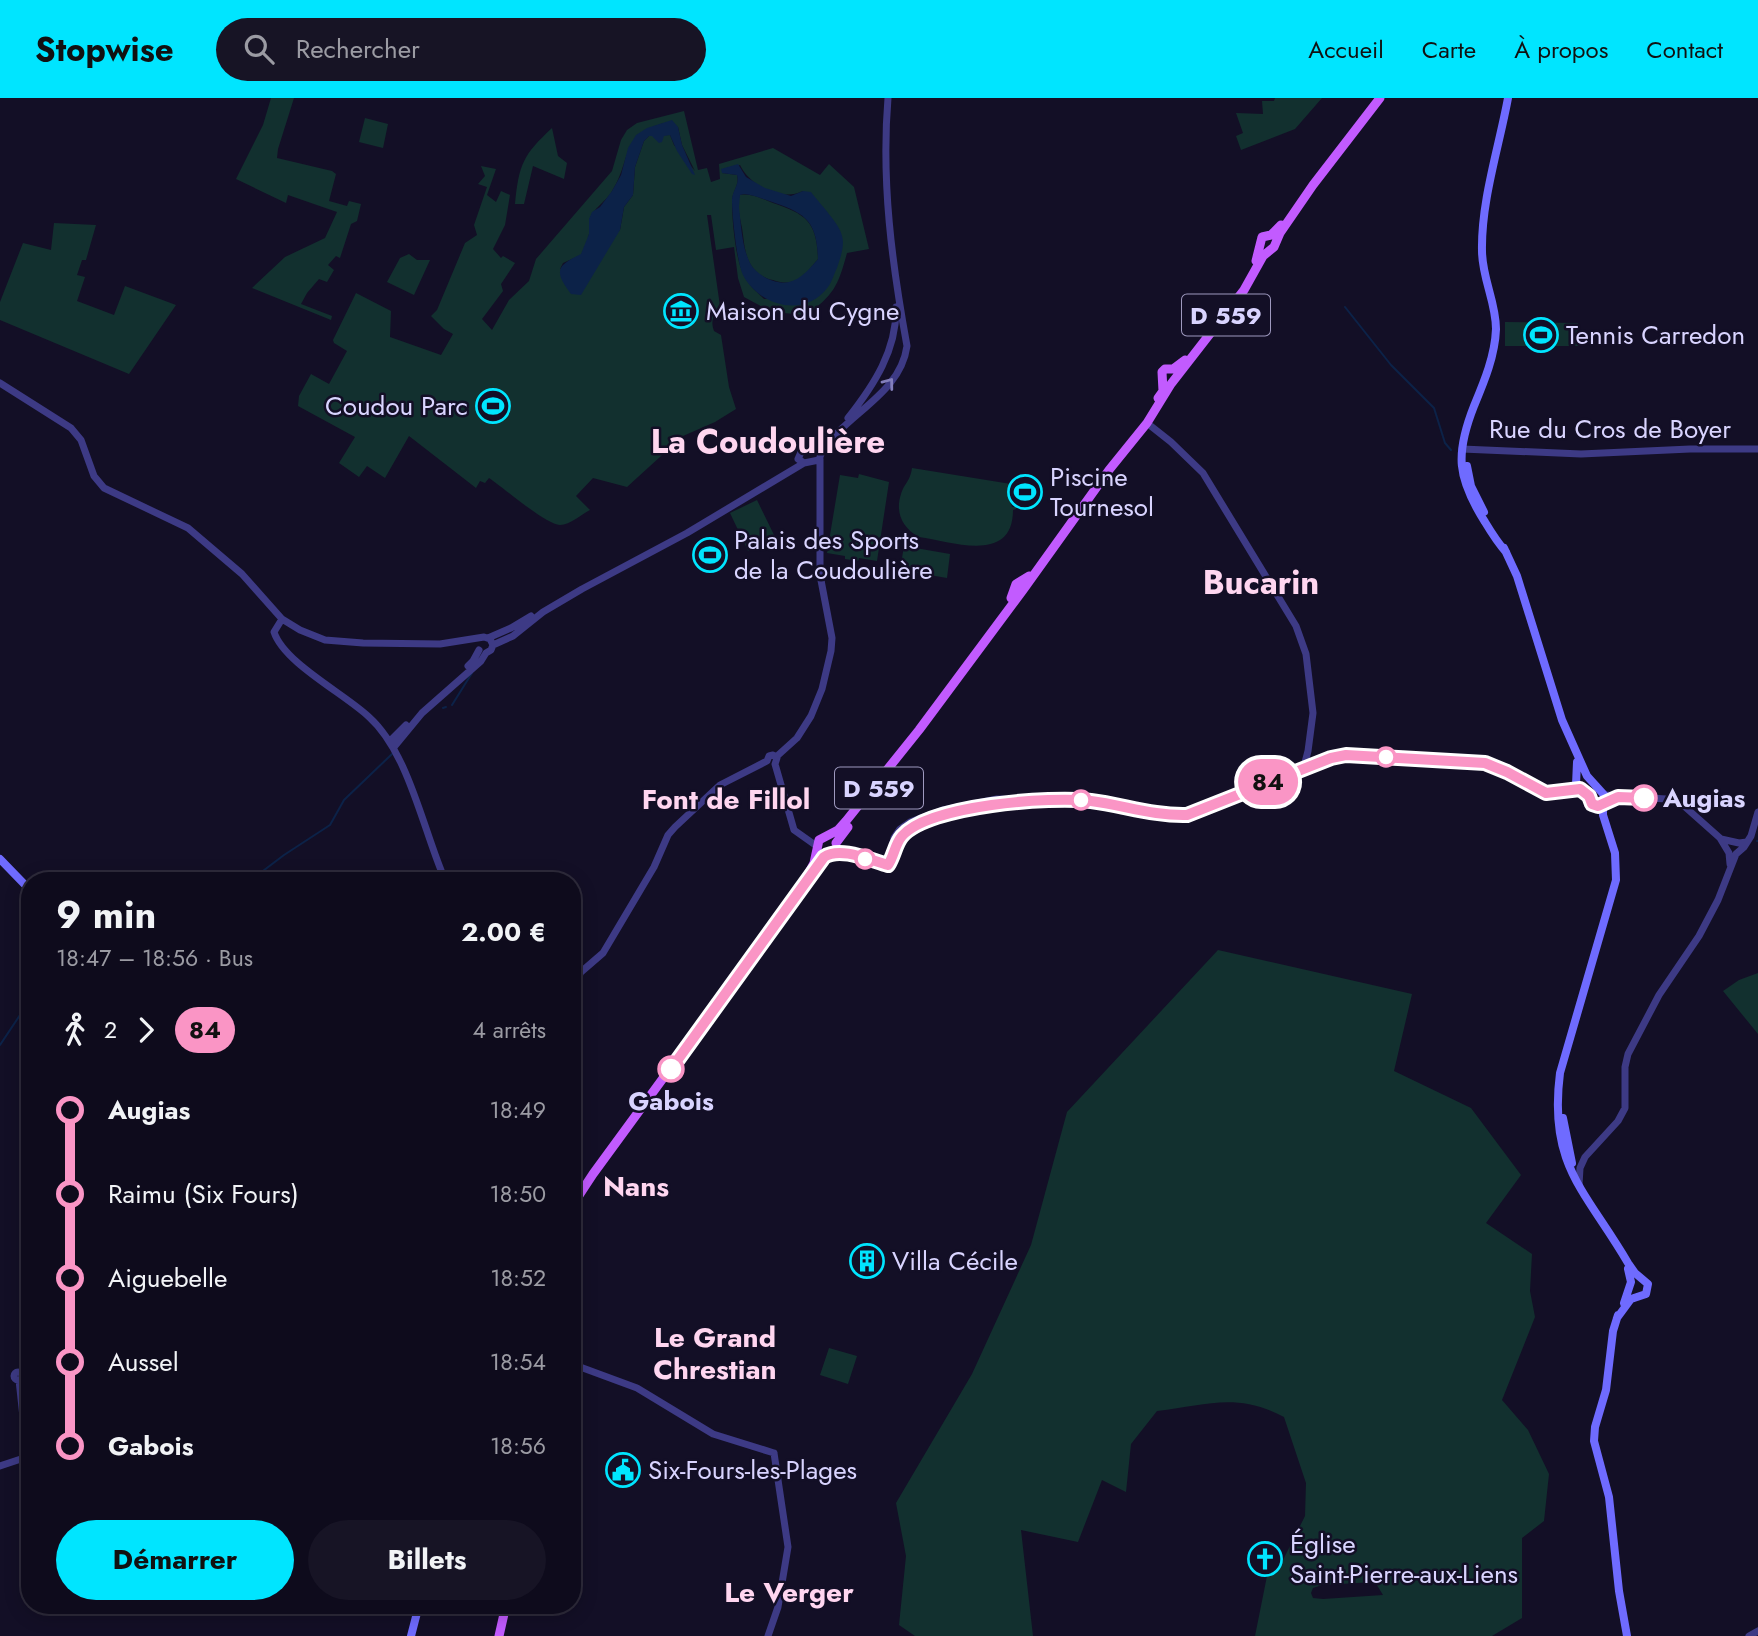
<!DOCTYPE html>
<html lang="fr">
<meta charset="utf-8">
<style>
:root{--surface:#0e0b1c;--page:#171425;--text:#f1f3f6;--muted:#9b9ba3;--line:#2e2b3b;--accent:#00e5ff}
body{margin:0;font-family:Jost,sans-serif;background:var(--page);color:var(--text);height:100vh;display:flex;flex-direction:column;font-size:26px;white-space:nowrap}
*{box-sizing:border-box;margin:0}
p{font-size:23px;color:var(--muted)}
.icon{flex:none;width:38px;height:38px;fill:none;stroke:currentColor;stroke-width:2;stroke-linecap:round;stroke-linejoin:round}
.map{position:relative;flex:1;overflow:hidden}
.side{position:absolute;left:21px;top:774px;width:560px;height:742px;display:flex;flex-direction:column;background:var(--surface);border-radius:28px;box-shadow:0 4px 18px #0003,0 0 0 2px var(--line)}
.side>*{flex:none}
.badge{padding:0 14px;border-radius:23px;font-size:24px;line-height:46px}
.map>.badge{position:absolute;translate:-50% -50%;box-shadow:0 0 0 4px #fff}
.legs{display:flex;align-items:center;gap:10px;height:77px;padding:0 35px;font-size:23px}
.legs p{margin-inline-start:auto}
.headline{display:flex;align-items:center;justify-content:space-between;height:119px;padding:0 35px}
h1{font-size:38px;font-weight:700;line-height:52px}
.cta{display:flex;gap:14px;margin-top:auto;padding:14px 35px}
.cta a{flex:1;height:80px;border-radius:42px;background:var(--accent);color:#111;font-size:28px;font-weight:700;line-height:80px;text-align:center}
.cta a+a{background:var(--page);color:var(--text)}
ul{padding:0 35px;list-style:none}
li{display:flex;align-items:center;gap:24px;height:84px;font-size:26px}
li i{display:grid;place-items:center;width:10px;height:100%;margin:0 9px;background:currentColor}
li i::after{content:'';width:18px;height:18px;margin:-9px;border:5px solid;border-radius:50%;background:var(--surface)}
li p{margin-inline-start:auto}
li:first-child i{background:linear-gradient(#0000 50%,currentColor 0)}
li:last-child i{background:linear-gradient(currentColor 50%,#0000 0)}
header{display:flex;align-items:center;gap:42px;box-sizing:border-box;height:98px;padding:0 35px;background:var(--accent);color:#111}
header strong{font-size:33px}
nav{display:flex;gap:38px;margin-inline-start:auto;font-size:24px}
.search{width:490px;height:63px;background:var(--page);display:flex;align-items:center;gap:18px;box-sizing:border-box;padding:0 24px;border-radius:38px;color:var(--muted);font-size:26px}
.map>svg:first-child{display:block}
</style>
<header>
<strong>Stopwise</strong>
<div class="search"><svg class="icon" aria-label="search" viewBox="0 0 24 24"><circle cx="10" cy="10" r="6"/><path d="M15 15l6 6"/></svg>Rechercher</div>
<nav><a>Accueil</a><a>Carte</a><a>À propos</a><a>Contact</a></nav>
</header>
<div class="map">
<svg width="1758" height="1538" viewBox="0 0 1758 1538">
<rect width="100%" height="100%" fill="#130f26"/>
<path fill="#12302f" fill-rule="evenodd" d="M271 0H294L278 51 277 60 332 73 336 76 329 103 347 108 349 103 361 106 357 123 351 126 340 160 336 158 328 167 334 172 327 184 319 181 307 195 301 206 332 218 331 222 252 190 285 159 325 140 337 114 288 97 286 105 236 81 263 27Z
M1275 0H1322L1295 31 1241 52 1236 38 1243 35 1236 15 1263 16 1262 3H1274Z
M684 13 698 72 707 70 711 84 720 81 719 66 773 50 820 77 829 66 854 89 869 151 847 155C838 188 834 197 806 217L772 214 744 199 738 180 734 149 716 152 711 117H707L720 208C714 217 710 222 714 233L721 237 729 289 736 311 715 324 683 338 627 389 593 380 576 398 590 412C582 416 570 427 560 427 545 426 504 390 489 380L485 385 480 383 476 390 409 338 385 380 367 368 359 379 339 365 355 339 298 308 299 298 311 276 329 286 347 253 334 245 333 242 356 195 391 213 390 239 441 257 453 236 444 231 431 218 437 212 465 145 477 137 474 127 487 89 478 86 485 78 481 68 496 71 487 97 496 104 501 93 510 97 505 127 493 151 501 160 503 158 515 165 501 186 503 193 482 221 492 232 509 202 529 183 536 161 612 73 621 42 627 32 637 25ZM664 25 678 29 682 47 695 73 674 47 670 37 649 38 644 43 635 69 633 97 624 109 620 132 560 171 563 165 581 157C584 150 588 143 589 136 590 131 588 125 590 120 592 113 606 102 611 95 632 63 619 38 664 25ZM740 67C750 88 781 104 803 93L839 131 815 201H764C756 193 747 186 743 175 735 159 732 121 732 103 732 94 740 86 737 77L722 75Z
M365 20 388 26 383 50 359 44Z
M552 30 558 58 567 65 564 81 533 68 524 106H515C519 66 523 57 552 30Z
M740 97C752 95 762 101 773 105 806 116 817 124 818 161 804 178 796 190 773 182 764 180 755 175 751 167 744 156 744 141 742 130 740 119 736 107 740 97Z
M54 125 96 127 86 162H82L77 177 85 179 77 203 114 217 125 188 176 207 129 276 0 222V204L23 145 51 152Z
M409 156 417 162H430L414 197 387 184 400 160Z
M1505 224 1578 225V248H1505Z
M912 370 1011 386 1009 398 1012 409H1016V411L1013 412C1013 466 953 444 919 439 902 430 895 414 901 396 905 384 910 384 912 370Z
M859 376 889 384 877 463 859 460 858 463 845 461V458L827 455 840 377 858 380Z
M757 402 775 439 748 453 730 415Z
M904 448 950 456 947 480 900 472Z
M1218 852 1412 896 1394 973 1471 1010 1521 1077 1486 1125 1532 1156 1530 1193 1535 1219 1502 1302 1528 1332 1549 1376 1544 1423 1522 1440V1520L1492 1538H1255L1267 1478 1282 1464 1305 1418 1306 1385 1284 1319C1237 1294 1207 1307 1157 1313L1131 1346 1126 1394 1102 1382 1078 1444 1021 1432 1033 1538H915L899 1527 906 1458 896 1405 972 1276 1031 1147 1067 1014ZM1375 1484 1383 1497 1323 1501 1313 1500 1311 1495 1313 1490 1322 1487Z
M1758 875V936L1723 893 1739 882Z
M829 1250 857 1258 848 1286 820 1277Z"/>
<path fill="#0c2248" fill-rule="evenodd" d="M672 22 678 29 682 47 695 77 692 76 677 53 670 37 664 38 662 44 659 45 652 38H649L644 43 635 69 633 97 624 109 620 132 581 197 571 196C554 173 556 168 581 156L589 136V121L592 114 600 109 612 93 621 77 628 50 636 37 647 30Z
M738 66 746 79 765 90 791 98 803 93 811 94C819 105 840 126 842 138 845 148 840 161 837 170 834 176 832 184 828 189 805 221 759 208 743 177 737 165 732 117 732 102 732 93 740 86 737 77L722 75 721 71ZM744 96C755 97 765 102 775 105 808 116 817 126 818 161 803 179 790 192 766 180 759 176 753 171 750 165 742 149 741 127 739 109L740 97Z"/>
<g fill="none" stroke-linecap="round" stroke-linejoin="round">
<path stroke="#0c2248" stroke-width="2" d="M1345 209 1391 267 1434 310 1445 345 1451 352
M452 607 472 575
M443 610 446 609
M1757 743H1758
M251 782 284 757 330 727 344 702 392 656
M0 947 30 902"/>
<path stroke="#3d3a85" stroke-width="7" d="M0 285 71 330 81 342 94 378 104 390 188 430 242 476 282 521 300 532 325 542 363 545 440 546 484 539 490 541 493 547 491 552 486 555 481 563 422 615 394 649
M848 320C874 287 897 252 896 209
M1147 325 1171 344 1203 375 1296 528 1306 556 1313 615 1308 653 1303 672
M812 351 830 338
M812 351 819 353 821 356 819 362 804 365 798 361 802 352Z
M1462 351 1581 356 1690 351H1758
M821 356C844 316 900 298 907 248 892 166 881 83 888 0
M282 521 274 534C284 565 345 596 369 619 409 655 423 732 445 782
M488 540 511 530 531 518
M493 547 513 538 543 514 582 491 687 435 804 365
M468 568 473 563 479 552
M390 643 406 627
M776 659 797 640 811 618 822 591 831 553 832 540 820 477V361
M1605 697 1666 701 1684 708 1720 740 1729 755 1730 766
M1721 741 1739 745 1747 744
M831 755 844 756 888 767
M892 760C895 754 896 746 901 740 918 717 979 710 1006 704
M888 767 894 740 900 731 910 724 943 712 997 701 1088 703 1162 717H1187L1331 660 1346 658 1484 665 1507 674 1546 695 1580 691
M572 890 581 874 603 855 654 769 668 737 675 729 720 687 767 663 769 658 773 657 777 660 775 666 794 732 818 749
M1579 1087 1580 1070 1585 1059 1618 1023 1625 1010V969L1628 956 1659 897 1699 838 1718 802 1736 756 1744 749 1751 738 1758 714
M572 1266 637 1290 713 1336 774 1355
M14 1278a4 4 0 1 1 8 0a4 4 0 1 1-8 0Z
M21 1275 30 1263
M19 1282 25 1338 29 1358
M0 1368 30 1358
M768 1538 778 1509 788 1449 774 1355
M1749 1538 1758 1533"/>
<path stroke="#6f6bff" stroke-width="8" d="M1467 368 1471 388 1484 414
M1504 450 1517 478 1562 622 1587 678 1606 699 1601 707 1592 706
M1506 454C1498 445 1491 434 1485 424 1457 380 1455 356 1474 308 1484 284 1495 258 1496 231 1496 204 1482 180 1482 153 1481 103 1499 49 1508 0
M1577 664 1576 687 1589 698 1595 709
M1603 705V717L1615 755 1616 782 1560 975C1548 1068 1586 1093 1628 1165L1635 1175 1648 1186 1646 1196 1631 1201 1617 1220
M0 761 30 792
M1563 1020 1572 1065
M1624 1205 1631 1184 1628 1171
M1618 1217 1613 1233 1606 1292 1595 1329 1594 1343 1609 1399 1619 1493 1627 1538
M411 1538 419 1507"/>
<path stroke="#c25bff" stroke-width="9" d="M1256 163 1262 139 1271 137 1281 127
M1158 300 1163 293 1162 274 1165 271H1173L1185 262
M1011 500 1016 486 1029 478
M836 745 848 729
M815 772 827 756
M799 793 814 765 819 742 838 732 846 723 919 632 1023 492 1109 372 1147 325 1171 286 1244 192 1263 158 1274 149 1280 135 1313 87 1380 0
M572 1108 593 1076 803 789
M572 1115V1122
M499 1538 506 1507"/>
</g>
<defs><path id="oneway-chevron" d="M-2-3.5L2.5 0L-2 3.5" fill="none" stroke-width="1.6" stroke-linecap="round" stroke-linejoin="round" transform="scale(1.75)"/></defs>
<use stroke="#837fbc" href="#oneway-chevron" transform="translate(889 285) rotate(-53)"/>
<g fill="none" stroke-linecap="round" stroke-linejoin="round">
<g stroke="#fff" stroke-width="16">
<path id="line-1" d="M671 971 824 759C840 748 870 762 888 767 894 758 895 746 902 738 929 707 1051 698 1091 703 1123 707 1154 718 1187 717L1331 660 1346 657 1485 665 1507 674 1546 695 1580 691 1589 698 1592 706 1598 708 1618 699 1644 700"/>
</g>
<use href="#line-1" stroke="#fa95c5" stroke-width="10"/>
</g>
<defs>
<g id="museum-ring" transform="scale(1.75)"><circle r="9.5" fill="#130f26" stroke="#00e5ff" stroke-width="1.5"/><path d="M0-6L6-3V-2H-6V-3ZM-5-1h2V3h-2ZM-1-1h2V3h-2ZM3-1h2V3H3ZM-6 4H6V6H-6Z" fill="#00e5ff"/></g>
<g id="stadium-ring" transform="scale(1.75)"><circle r="9.5" fill="#130f26" stroke="#00e5ff" stroke-width="1.5"/><path d="M0-5a6.5 5 0 1 0 0 10a6.5 5 0 1 0 0-10ZM-3.5-1.8h7v3.6h-7Z" fill="#00e5ff"/></g>
<g id="building-ring" transform="scale(1.75)"><circle r="9.5" fill="#130f26" stroke="#00e5ff" stroke-width="1.5"/><path d="M-4-6H4V6H1V3H-1V6H-4ZM-2.5-4.3h1.7v1.8h-1.7ZM.8-4.3h1.7v1.8H.8ZM-2.5-1h1.7V.8h-1.7ZM.8-1h1.7V.8H.8Z" fill="#00e5ff"/></g>
<g id="civic-ring" transform="scale(1.75)"><circle r="9.5" fill="#130f26" stroke="#00e5ff" stroke-width="1.5"/><path d="M-.6-6.5H3V-4.5H.6V-3L4-1V1h2V6H-6V1h2V-1L-.6-3ZM-1.2 2.5V6h2.4V2.5Z" fill="#00e5ff"/></g>
<g id="church-ring" transform="scale(1.75)"><circle r="9.5" fill="#130f26" stroke="#00e5ff" stroke-width="1.5"/><path d="M-1.2-6h2.4v3.5h3.3v2.4h-3.3V6h-2.4V-.1h-3.3v-2.4h3.3Z" fill="#00e5ff"/></g>
</defs>
<g fill-rule="evenodd">
<use href="#museum-ring" x="681" y="213"/>
<use href="#stadium-ring" x="1541" y="237"/>
<use href="#stadium-ring" x="493" y="308"/>
<use href="#stadium-ring" x="1025" y="394"/>
<use href="#stadium-ring" x="710" y="457"/>
<use href="#building-ring" x="867" y="1163"/>
<use href="#civic-ring" x="623" y="1372"/>
<use href="#church-ring" x="1265" y="1461"/>
</g>
<g fill="#fff" stroke="#fa95c5" stroke-width="3.5">
<circle cx="1386" cy="659" r="9"/>
<circle cx="1644" cy="700" r="12"/>
<circle cx="1081" cy="702" r="9"/>
<circle cx="865" cy="761" r="9"/>
<circle cx="671" cy="971" r="12"/>
</g>
<g text-anchor="middle" dominant-baseline="central" stroke-width="5" stroke-linejoin="round" paint-order="stroke">
<g fill="#130f26" stroke="#9e99be" stroke-width="2">
<rect x="1182" y="196.5" width="88" height="41" rx="5"/>
<rect x="835" y="669.5" width="88" height="41" rx="5"/>
</g>
<g font-size="24" font-weight="bold" fill="#d9d4ff">
<text x="1226" y="217">D 559</text>
<text x="879" y="690">D 559</text>
</g>
<g font-size="26" fill="#d9d4ff" stroke="#130f26" text-anchor="start">
<text x="706" y="213">Maison du Cygne</text>
<text x="1566" y="237">Tennis Carredon</text>
<text x="468" y="308" text-anchor="end">Coudou Parc</text>
<text x="1050" y="379">Piscine<tspan x="1050" dy="30">Tournesol</tspan></text>
<text x="734" y="442">Palais des Sports<tspan x="734" dy="30">de la Coudoulière</tspan></text>
<text x="892" y="1163">Villa Cécile</text>
<text x="648" y="1372">Six-Fours-les-Plages</text>
<text x="1290" y="1446">Église<tspan x="1290" dy="30">Saint-Pierre-aux-Liens</tspan></text>
</g>
<g font-size="26" fill="#d9d4ff" stroke="#130f26">
<text x="1610" y="331">Rue du Cros de Boyer</text>
</g>
<g font-size="26" font-weight="bold" fill="#d9d4ff" stroke="#130f26" text-anchor="start">
<text x="1663" y="700">Augias</text>
<text x="671" y="1003" text-anchor="middle">Gabois</text>
</g>
<g font-size="28" font-weight="bold" fill="#ffd6f0" stroke="#130f26">
<text x="726" y="701">Font de Fillol</text>
<text x="636" y="1088">Nans</text>
<text x="715" y="1239">Le Grand<tspan x="715" dy="32">Chrestian</tspan></text>
<text x="789" y="1494">Le Verger</text>
</g>
<g font-size="33" font-weight="bold" fill="#ffd6f0" stroke="#130f26">
<text x="768" y="343">La Coudoulière</text>
<text x="1261" y="484">Bucarin</text>
</g>
</g>
</svg>
<b class="badge" style="left:1268px;top:684px;background:#fa95c5;color:#111">84</b>
<section class="side">
<div class="headline"><div><h1>9 min</h1><p>18:47 – 18:56 · Bus</p></div><b>2.00 €</b></div>
<div class="legs"><svg class="icon" aria-label="walk" viewBox="0 0 24 24"><circle cx="13" cy="4" r="2"/><path d="M13 8l-2 6 4 7M11 14l-3 7M7 12l3-4h3l4 4"/></svg>2<svg class="icon" aria-label="forward" viewBox="0 0 24 24"><path d="M9 5l7 7-7 7"/></svg><b class="badge" style="background:#fa95c5;color:#111">84</b><p>4 arrêts</p></div>
<ul>
<li><i style="color:#fa95c5"></i><b>Augias</b><p>18:49</p></li>
<li><i style="color:#fa95c5"></i><span>Raimu (Six Fours)</span><p>18:50</p></li>
<li><i style="color:#fa95c5"></i><span>Aiguebelle</span><p>18:52</p></li>
<li><i style="color:#fa95c5"></i><span>Aussel</span><p>18:54</p></li>
<li><i style="color:#fa95c5"></i><b>Gabois</b><p>18:56</p></li>
</ul>
<div class="cta"><a>Démarrer</a><a>Billets</a></div>
</section>
</div>
